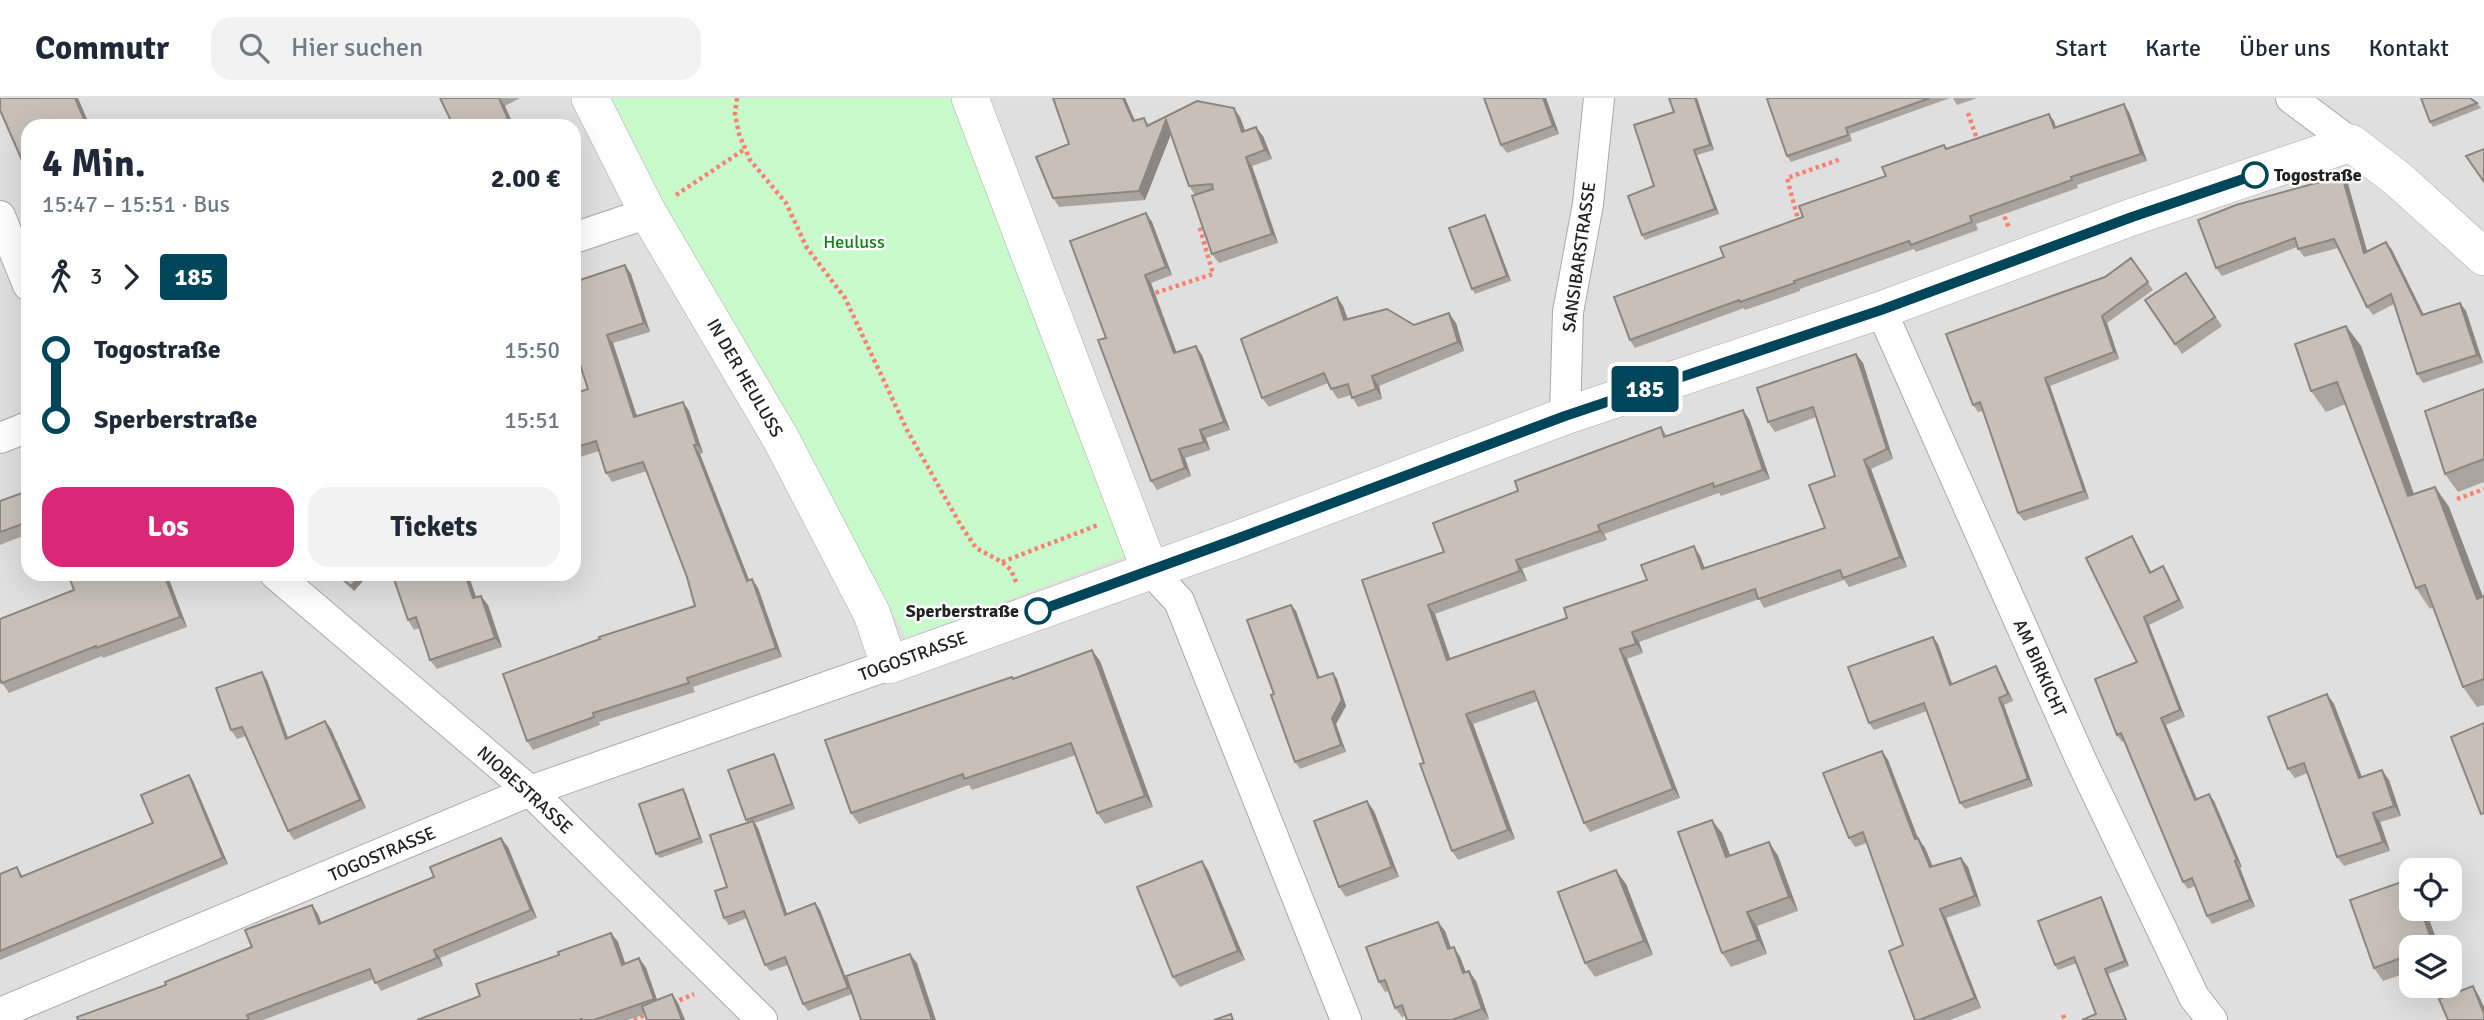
<!DOCTYPE html>
<html lang="de">
<meta charset="utf-8">
<style>
:root{--surface:#fff;--page:#f2f2f3;--text:#1f2937;--muted:#747a83;--line:#e0e1e3;--accent:#db2777}
body{margin:0;font-family:Signika,sans-serif;background:var(--page);color:var(--text);height:100vh;display:flex;flex-direction:column;font-size:26px;white-space:nowrap}
*{box-sizing:border-box;margin:0}
p{font-size:23px;color:var(--muted)}
.icon{flex:none;width:38px;height:38px;fill:none;stroke:currentColor;stroke-width:2;stroke-linecap:round;stroke-linejoin:round}
.map{position:relative;flex:1;overflow:hidden}
.sheet{position:absolute;left:21px;top:21px;width:560px;height:462px;display:flex;flex-direction:column;background:var(--surface);border-radius:21px;box-shadow:0 7px 28px #0002}
.sheet>*{flex:none}
.badge{padding:0 14px;border-radius:5px;font-size:24px;line-height:46px}
.controls{position:absolute;left:2399px;top:760px;display:grid;gap:14px}
.controls a{display:grid;place-items:center;width:63px;height:63px;border-radius:14px;background:var(--surface);box-shadow:0 7px 28px #0002;font-size:35px}
.map>.badge{position:absolute;translate:-50% -50%;box-shadow:0 0 0 4px #fff}
.legs{display:flex;align-items:center;gap:10px;height:77px;padding:0 21px;font-size:23px}
.legs p{margin-inline-start:auto}
.head{display:flex;align-items:center;justify-content:space-between;height:119px;padding:0 21px}
h1{font-size:38px;font-weight:800;line-height:52px}
.cta{display:flex;gap:14px;margin-top:auto;padding:14px 21px}
.cta a{flex:1;height:80px;border-radius:21px;background:var(--accent);color:#fff;font-size:28px;font-weight:800;line-height:80px;text-align:center}
.cta a+a{background:var(--page);color:var(--text)}
ul{padding:0 21px;list-style:none}
li{display:flex;align-items:center;gap:24px;height:70px;font-size:26px}
li i{display:grid;place-items:center;width:10px;height:100%;margin:0 9px;background:currentColor}
li i::after{content:'';width:18px;height:18px;margin:-9px;border:5px solid;border-radius:50%;background:var(--surface)}
li p{margin-inline-start:auto}
li:first-child i{background:linear-gradient(#0000 50%,currentColor 0)}
li:last-child i{background:linear-gradient(currentColor 50%,#0000 0)}
header{display:flex;align-items:center;gap:42px;box-sizing:border-box;height:98px;padding:0 35px;background:var(--surface);border-bottom:2px solid var(--line)}
header strong{font-size:33px}
nav{display:flex;gap:38px;margin-inline-start:auto;font-size:24px}
.search{width:490px;height:63px;background:var(--page);display:flex;align-items:center;gap:18px;box-sizing:border-box;padding:0 24px;border-radius:21px;color:var(--muted);font-size:26px}
.map>svg:first-child{display:block}
</style>
<header>
<strong>Commutr</strong>
<div class="search"><svg class="icon" aria-label="search" viewBox="0 0 24 24"><circle cx="10" cy="10" r="6"/><path d="M15 15l6 6"/></svg>Hier suchen</div>
<nav><a>Start</a><a>Karte</a><a>Über uns</a><a>Kontakt</a></nav>
</header>
<div class="map">
<svg width="2484" height="922" viewBox="0 0 2484 922">
<rect width="100%" height="100%" fill="#f2efe9"/>
<path fill="#e0dfdf" fill-rule="evenodd" d="M0 0H2484V922H0ZM28 28H574V476H28ZM2412 772H2450V810H2412ZM2412 849H2450V887H2412Z"/>
<path fill="#c8facc" d="M604 0H954L1126 458 906 540 778 298 654 95Z"/>
<g fill="none" stroke-linecap="round" stroke-linejoin="round">
<g stroke="#a9a9a9" stroke-width="32">
<path id="minor" d="M2291 0 2351 45
M0 118 28 187
M574 140 648 115
M1881 212 2081 662 2194 899 2212 922
M1565 318 1568 214 1588 106 1599 0
M0 340 28 329
M1150 472 1179 503 1346 922
M275 476 530 693 762 922
M0 915 530 693 889 567"/>
</g>
<g stroke="#a9a9a9" stroke-width="38">
<path id="tertiary" d="M590 0 648 115 781 341 872 516 889 567 1239 441 1565 318 1881 212 2132 119 2351 45 2399 82 2484 159
M970 0 1150 472"/>
</g>
<path stroke="#fa8072" stroke-width="4.5" stroke-dasharray="3.5 3.5" stroke-linecap="butt" d="M737 0 735 16 739 36 750 62 786 105 807 150 845 200 907 332 960 426 976 450 1002 464 1011 472 1017 486
M1968 15 1978 44
M676 97 745 51
M2002 112 2009 130
M1799 125 1787 80 1841 61
M1149 197 1213 176 1199 127
M2457 401 2484 391
M1002 464 1098 427
M673 905 694 896
M2063 917 2065 922
M634 922 649 915"/>
<use href="#minor" stroke="#fff" stroke-width="30"/>
<use href="#tertiary" stroke="#fff" stroke-width="37"/>
</g>
<path fill="#aba49e" d="M440 0H520L505 8 452 25Z
M1053 0H1125L1135 23 1144 20 1149 27 1240 19 1245 33 1263 38 1272 61 1252 68 1278 145 1219 165 1212 156 1195 97 1189 88 1171 36 1145 102 1059 109 1053 100 1069 46Z
M1484 0H1546L1559 36 1507 55 1501 47Z
M1669 0H1697L1714 52 1697 57 1719 116 1645 142 1642 137 1674 14Z
M1770 0H1950L1850 36 1852 43 1791 64 1787 58Z
M1953 0H1977L1957 7Z
M2477 5 2481 10 2433 29 2430 24Z
M2129 14 2147 63 2077 87 2078 90 1976 126 1978 132 1916 154 1914 151 1800 191V193L1745 212 1744 210 1635 250 1630 242 1724 159 1886 78 1944 47 1947 51 2054 23 2056 30Z
M574 78 581 93 574 96Z
M2342 78 2348 86 2367 154 2386 144 2392 152 2423 217 2460 205 2466 213 2483 265 2423 285 2417 276 2394 206 2373 217 2367 209 2338 150 2304 159 2297 149 2222 178 2216 170Z
M1146 115 1152 124 1172 177 1151 185 1177 255 1202 257 1230 332 1206 340 1210 352 1185 360 1191 378 1157 392 1151 383 1106 240Z
M1488 122 1511 183 1475 196 1472 191Z
M2131 160 2153 192 2107 225 2119 261 2050 288 2089 401 2024 423 2018 415 1983 313 1978 314 1973 307 2105 179Z
M625 167 631 176 650 234 613 245 637 318 683 304 689 313 703 355 700 356 749 482 752 481 758 490 782 559 693 589 695 594 599 624 600 627 533 652 527 643 695 508 687 479 647 373 612 384 606 375 599 353 574 361V296L588 291Z
M2186 175 2222 228 2182 256 2145 202Z
M1337 199 1343 208 1348 221 1414 227 1456 225 1464 253 1379 288 1382 301 1358 309 1351 297 1338 301 1331 291 1328 285 1269 309 1262 300Z
M2346 228 2361 248 2414 396 2435 389 2449 409 2483 499 2484 498V607L2477 609 2463 589 2433 509 2430 511 2416 490 2346 306 2326 314 2311 293Z
M1856 256 1863 265 1893 361 1871 371 1907 469 1849 489 1844 482 1764 510 1759 501 1639 544 1643 555 1627 561 1680 700 1590 734 1584 725 1538 603 1473 626 1515 741 1458 762 1452 753 1424 665 1362 482 1444 454 1518 393 1661 329 1667 338 1749 321 1770 381 1721 398 1719 395 1604 436 1607 442 1522 471 1527 483 1435 516 1450 561 1567 520 1700 458 1705 470 1825 430 1835 378 1816 319 1775 334 1768 324Z
M2484 291V384L2458 394 2445 376Z
M28 393V436L0 447V403Z
M2137 446 2151 474 2163 468 2168 476 2184 510 2149 527 2185 619 2166 627 2197 701 2214 703 2242 769 2240 770 2255 809 2212 826 2207 818 2195 788 2188 791 2183 784 2124 643 2122 644 2117 637 2137 564Z
M68 476H167L187 529 103 560 102 558 9 595 2 585 0 586V521L74 492Z
M335 476H369L354 493Z
M408 476H468L476 499 488 507 502 549 437 571 430 562 420 530 414 532 408 522Z
M1291 507 1296 513 1320 580 1333 575 1337 581 1346 608 1336 626 1346 654 1300 671 1295 664 1274 596Z
M1933 539 1938 546 1952 586 2000 575 2013 603 2004 607 2033 688 1965 711 1960 705 1927 613 1874 632 1869 625Z
M1100 563 1153 709 1105 726 1097 715 1076 657 972 692 969 687 859 726 851 715 1013 581Z
M267 582 288 639 325 623 331 631 366 710 294 742 288 733 246 638 237 641 231 632Z
M2327 596 2334 606 2362 679 2389 682 2401 718 2380 724 2390 753 2344 768 2337 759 2308 675 2295 680 2288 671Z
M1882 653 1888 662 1918 740 1925 750 1932 768 1968 769 1981 808 1946 820 1981 910 1950 922H1915L1903 847 1867 745 1855 749 1849 740Z
M774 656 777 661 795 711 755 725 758 730 787 816 815 805 820 812 852 896 808 913 803 906 788 867 770 873 765 867 747 820 729 827 724 820 727 789 748 725 746 722Z
M189 677 193 683 228 766 0 862V776L21 775 22 779 153 725Z
M683 691 686 696 703 745 660 760 656 756Z
M1374 713 1399 779 1346 799 1339 789Z
M1722 735 1730 758 1769 744 1778 758 1798 813 1757 828 1767 856 1731 869 1722 855Z
M508 749 537 820 440 860 443 868 381 893 374 881 263 922H78L166 887 252 849 312 807 318 816 321 825Z
M1208 772 1245 862 1180 889 1173 879Z
M2410 781 2412 783V810H2425L2439 849H2412V873L2383 883 2374 870Z
M1626 786 1653 857 1595 879 1585 865Z
M2104 804 2129 868 2108 876 2127 922H2082L2096 916 2077 865 2058 872 2055 867Z
M1438 824 1445 833 1451 850 1454 849 1460 859 1466 875 1476 883 1489 921 1485 922H1407L1405 918 1402 919 1395 910 1389 893 1385 894 1379 884Z
M611 835 618 844 625 866 639 860 646 870 657 902 672 896 678 905 685 922H647L645 916 628 922H417L480 898 559 857Z"/>
<path fill="#8b8681" d="M75 0H78L90 28H87Z
M499 0 505 8 514 28H511Z
M1123 0H1125L1139 32 1133 23Z
M1543 0H1546L1559 36 1553 28Z
M1695 0H1697L1714 52 1710 47Z
M2124 6 2129 14 2147 63 2141 56Z
M1234 10 1240 19 1249 43 1242 34Z
M2049 16 2054 23 2059 38 2054 30Z
M1166 22 1173 31 1145 102 1139 93Z
M1256 29 1263 38 1272 61 1265 52Z
M1694 52 1697 57 1719 116 1715 111Z
M1246 59 1252 68 1278 145 1272 136Z
M574 78 581 93 574 83Z
M2342 78 2348 86 2370 163 2364 155Z
M1146 115 1152 124 1172 177 1166 169Z
M1485 117 1488 122 1511 183 1507 178Z
M2386 144 2392 152 2428 225 2422 217Z
M625 167 631 176 650 234 644 225Z
M1145 177 1151 185 1180 264 1174 255Z
M1337 199 1343 208 1351 231 1344 222Z
M2460 205 2466 213 2483 265 2477 257Z
M1449 215 1456 225 1464 253 1458 244Z
M2102 218 2107 225 2119 261 2114 254Z
M2346 228 2361 248 2422 419 2408 398Z
M607 237 613 245 640 328 634 319Z
M1196 248 1202 257 1230 332 1224 324Z
M1856 256 1863 265 1893 361 1887 351Z
M1372 278 1379 288 1382 301 1376 291Z
M2045 280 2050 288 2089 401 2084 393Z
M683 304 689 313 703 355 697 347Z
M1743 312 1749 321 1770 381 1763 372Z
M1200 332 1206 340 1210 352 1204 344Z
M694 347 700 356 753 492 747 483Z
M1179 351 1185 360 1191 378 1185 370Z
M1864 362 1871 371 1907 469 1900 459Z
M2435 389 2449 409 2484 501H2477Z
M1598 427 1604 436 1607 442 1600 433Z
M2132 438 2137 446 2155 482 2150 475Z
M1694 448 1700 458 1708 480 1702 471Z
M1516 462 1522 471 1527 483 1520 473Z
M2163 468 2168 476 2184 510 2179 502Z
M164 476H167L187 529 180 519Z
M362 476H369L354 493 351 488Z
M465 476H468L480 510 473 500Z
M752 481 758 490 782 559 776 550Z
M481 498 488 507 502 549 495 540Z
M1291 507 1296 513 1322 587 1318 580Z
M1428 507 1435 516 1454 571 1447 562Z
M2144 519 2149 527 2185 619 2180 612Z
M1632 534 1639 544 1643 555 1636 546Z
M1933 539 1938 546 1955 594 1950 587Z
M1620 551 1627 561 1680 700 1673 691Z
M1092 552 1100 563 1153 709 1145 698Z
M1996 568 2000 575 2013 603 2008 596Z
M262 574 267 582 291 649 286 641Z
M1333 575 1337 581 1346 608 1336 626 1346 654 1341 647 1332 620Z
M2327 596 2334 606 2366 690 2359 680Z
M1999 600 2004 607 2033 688 2028 681Z
M1466 616 1473 626 1515 741 1508 732Z
M2161 620 2166 627 2200 709 2195 702Z
M325 623 331 631 366 710 360 702Z
M1882 653 1888 662 1922 751 1915 741Z
M774 656 777 661 795 711 792 706Z
M2382 672 2389 682 2401 718 2394 708Z
M189 677 193 683 228 766 223 760Z
M683 691 686 696 703 745 700 740Z
M2209 696 2214 703 2242 769 2237 762Z
M1367 703 1374 713 1399 779 1392 769Z
M2373 715 2380 724 2390 753 2383 744Z
M1712 722 1722 735 1736 773 1726 759Z
M753 723 758 730 790 824 785 817Z
M501 740 508 749 537 820 531 812Z
M1918 740 1925 750 1937 778 1930 769Z
M1769 744 1778 758 1798 813 1789 799Z
M1961 760 1968 769 1981 808 1975 798Z
M1202 763 1208 772 1245 862 1238 853Z
M2235 763 2240 770 2255 809 2250 802Z
M1616 772 1626 786 1653 857 1644 843Z
M2101 799 2104 804 2129 868 2125 863Z
M815 805 820 812 852 896 848 890Z
M312 807 318 816 325 834 319 826Z
M2420 810H2425L2439 849H2434Z
M1940 811 1946 820 1981 910 1975 900Z
M1747 814 1757 828 1767 856 1758 842Z
M1438 824 1445 833 1455 861 1448 851Z
M611 835 618 844 629 876 622 867Z
M1454 849 1460 859 1470 885 1463 875Z
M434 852 440 860 443 868 437 860Z
M910 856 917 865 936 922H932Z
M639 860 646 870 660 910 654 901Z
M2105 871 2108 876 2127 922H2126Z
M1469 873 1476 883 1489 921 1482 911Z
M2473 888 2479 898 2484 909V916Z
M672 896 678 905 685 922H682Z"/>
<path fill="#c7bfb8" stroke="#8b8681" stroke-width="2" d="M0 0H75L87 28H28V76L0 12Z
M440 0H499L511 28H446L452 25Z
M1053 0H1123L1133 23 1144 20 1147 28 1197 3 1234 10 1242 34 1256 29 1265 52 1246 59 1272 136 1212 156 1192 98 1213 91 1212 86 1189 88 1166 22 1139 93 1053 100 1036 59 1069 46Z
M1484 0H1543L1553 28 1501 47Z
M1669 0H1695L1710 47 1694 52 1715 111 1642 137 1628 98 1654 88 1634 27 1674 14Z
M1770 0H1930L1846 30 1848 37 1787 58 1767 1Z
M2421 0H2470L2477 5 2430 24Z
M2124 6 2141 56 2071 79 2072 82 1970 118 1972 124 1911 147 1909 143 1852 163 1794 183 1795 185 1740 204 1739 202 1630 242 1614 199 1724 159 1720 149 1803 119 1799 108 1886 78 1882 69 1944 47 1946 51 2049 16 2054 30Z
M2484 51V84L2466 58Z
M2342 78 2364 155 2386 144 2422 217 2460 205 2477 257 2417 276 2391 196 2367 209 2334 141 2298 151 2295 140 2216 170 2198 122 2236 107Z
M1146 115 1166 169 1145 177 1174 255 1196 248 1224 324 1200 332 1204 344 1179 351 1185 370 1151 383 1098 242 1106 240 1070 143Z
M1485 117 1507 178 1472 191 1449 130Z
M2131 160 2148 184 2102 218 2114 254 2045 280 2084 393 2018 415 1980 304 1973 307 1946 236 2105 179Z
M625 167 644 225 607 237 634 319 683 304 697 347H694L747 483 752 481 776 550 687 580 689 585 593 615 594 619 527 643 503 576 600 541 599 539 695 508 687 479 643 364 606 375 596 343 574 350V296L588 291 574 248V184Z
M2186 175 2215 219 2175 246 2145 202Z
M1337 199 1344 222 1387 211 1414 227 1449 215 1458 244 1372 278 1376 291 1352 300 1348 286 1331 291 1324 275 1262 300 1241 241Z
M2346 228 2408 398 2435 389 2477 501 2484 498V581L2463 589 2425 487 2416 490 2337 284 2311 293 2295 246Z
M1856 256 1887 351 1864 362 1900 459 1843 480 1840 472 1758 501 1755 491 1632 534 1636 546 1620 551 1673 691 1584 725 1534 593 1466 616 1508 732 1452 753 1420 666 1424 665 1362 482 1444 454 1433 425 1518 393 1515 383 1661 329 1664 339 1743 312 1763 372 1714 389 1713 385 1598 427 1600 433 1516 462 1520 473 1428 507 1447 562 1567 520 1564 510 1647 482 1641 467 1694 448 1702 471 1825 430 1809 387 1835 378 1813 309 1768 324 1757 290Z
M2484 291V361L2445 376 2425 313Z
M28 393V424L0 434V403Z
M2132 438 2150 475 2163 468 2179 502 2144 519 2180 612 2161 620 2195 702 2209 696 2237 762 2235 763 2250 802 2207 818 2192 780 2183 784 2121 635 2117 637 2095 581 2137 564 2086 460Z
M68 476H164L180 519 96 550V548L2 585 0 580V521L74 492Z
M337 476H362L351 488Z
M408 476H465L473 500 481 498 495 540 430 562 416 519 408 522 394 481Z
M1291 507 1318 580 1333 575 1342 602 1332 620 1341 647 1295 664 1271 597 1274 596 1247 522Z
M1933 539 1950 587 1996 568 2008 596 1999 600 2028 681 1960 705 1924 605 1869 625 1848 569Z
M1092 552 1145 698 1097 715 1071 645 964 681 963 676 851 715 825 642 1012 579 1013 581Z
M262 574 286 641 325 623 360 702 288 733 242 629 231 632 216 590Z
M2327 596 2359 680 2382 672 2394 708 2373 715 2383 744 2337 759 2304 665 2288 671 2268 619Z
M2484 625V715L2481 716 2451 639Z
M1882 653 1915 741 1918 740 1930 769 1961 760 1975 798 1940 811 1975 900 1919 922H1915L1889 853 1903 847 1863 734 1849 740 1823 675Z
M774 656 792 706 746 722 728 672Z
M189 677 223 760 0 853V776L17 769 21 779 153 725 141 697Z
M683 691 700 740 656 756 639 706Z
M1367 703 1392 769 1339 789 1314 723Z
M1712 722 1726 759 1769 744 1789 799 1747 814 1758 842 1722 855 1678 734Z
M753 723 785 817 815 805 848 890 803 906 785 859 765 867 744 813 724 820 715 793 727 789 710 737Z
M501 740 531 812 434 852 437 860 375 885 370 871 247 917 249 922H78L77 919 166 887 165 884 252 849 245 832 312 807 319 826 434 779 430 769Z
M1202 763 1238 853 1173 879 1137 789Z
M1616 772 1644 843 1585 865 1558 794Z
M2410 781 2412 786V810H2420L2434 848 2412 849V856L2374 870 2350 802Z
M2101 799 2125 863 2105 871 2126 922H2082L2096 916 2074 859 2055 867 2038 823Z
M1438 824 1448 851 1454 849 1463 875 1469 873 1482 911 1452 922H1407L1402 907 1395 910 1385 882 1379 884 1366 849Z
M611 835 622 867 639 860 654 901 594 922H582V921L578 922H417L480 898 476 886 559 857 558 854Z
M910 856 932 922H861L846 878Z
M2473 888 2484 916V922H2448L2439 901Z
M672 896 682 922H647L642 908Z
M1231 916 1233 922H1214Z"/>
<g fill="none" stroke-linecap="round" stroke-linejoin="round">
<g stroke="#fff" stroke-width="16">
<path id="line-1" d="M1038 513 1239 440 1565 318 1881 212 2132 119 2255 77"/>
</g>
<use href="#line-1" stroke="#00465a" stroke-width="10"/>
</g>
<g fill="#fff" stroke="#00465a" stroke-width="3.5">
<circle cx="2255" cy="77" r="12"/>
<circle cx="1038" cy="513" r="12"/>
</g>
<g text-anchor="middle" dominant-baseline="central" stroke-width="5" stroke-linejoin="round" paint-order="stroke">
<g font-size="18" font-weight="bold" fill="#222" stroke="#fff" text-anchor="start">
<text x="2274" y="77">Togostraße</text>
<text x="1019" y="513" text-anchor="end">Sperberstraße</text>
</g>
<g font-size="18" fill="#0c8416" stroke="#fff">
<text x="854" y="144">Heuluss</text>
</g>
<g font-size="18" fill="#222" stroke="#fff">
<text transform="translate(1579 159) rotate(-82)">SANSIBARSTRASSE</text>
<text transform="translate(745 280) rotate(60)">IN DER HEULUSS</text>
<text transform="translate(913 558) rotate(-20)">TOGOSTRASSE</text>
<text transform="translate(2040 570) rotate(66)">AM BIRKICHT</text>
<text transform="translate(525 692) rotate(42)">NIOBESTRASSE</text>
<text transform="translate(382 756) rotate(-23)">TOGOSTRASSE</text>
</g>
</g>
</svg>
<div class="controls">
<a><svg class="icon" aria-label="locate" viewBox="0 0 24 24"><circle cx="12" cy="12" r="6"/><path d="M12 2v4M12 18v4M2 12h4M18 12h4"/></svg></a>
<a><svg class="icon" aria-label="layers" viewBox="0 0 24 24"><path d="M12 4l9 5-9 5-9-5zM3 14l9 5 9-5"/></svg></a>
</div>
<b class="badge" style="left:1645px;top:291px;background:#00465a;color:#fff">185</b>
<section class="sheet">
<div class="head"><div><h1>4 Min.</h1><p>15:47 – 15:51 · Bus</p></div><b>2.00 €</b></div>
<div class="legs"><svg class="icon" aria-label="walk" viewBox="0 0 24 24"><circle cx="13" cy="4" r="2"/><path d="M13 8l-2 6 4 7M11 14l-3 7M7 12l3-4h3l4 4"/></svg>3<svg class="icon" aria-label="forward" viewBox="0 0 24 24"><path d="M9 5l7 7-7 7"/></svg><b class="badge" style="background:#00465a;color:#fff">185</b></div>
<ul>
<li><i style="color:#00465a"></i><b>Togostraße</b><p>15:50</p></li>
<li><i style="color:#00465a"></i><b>Sperberstraße</b><p>15:51</p></li>
</ul>
<div class="cta"><a>Los</a><a>Tickets</a></div>
</section>
</div>
